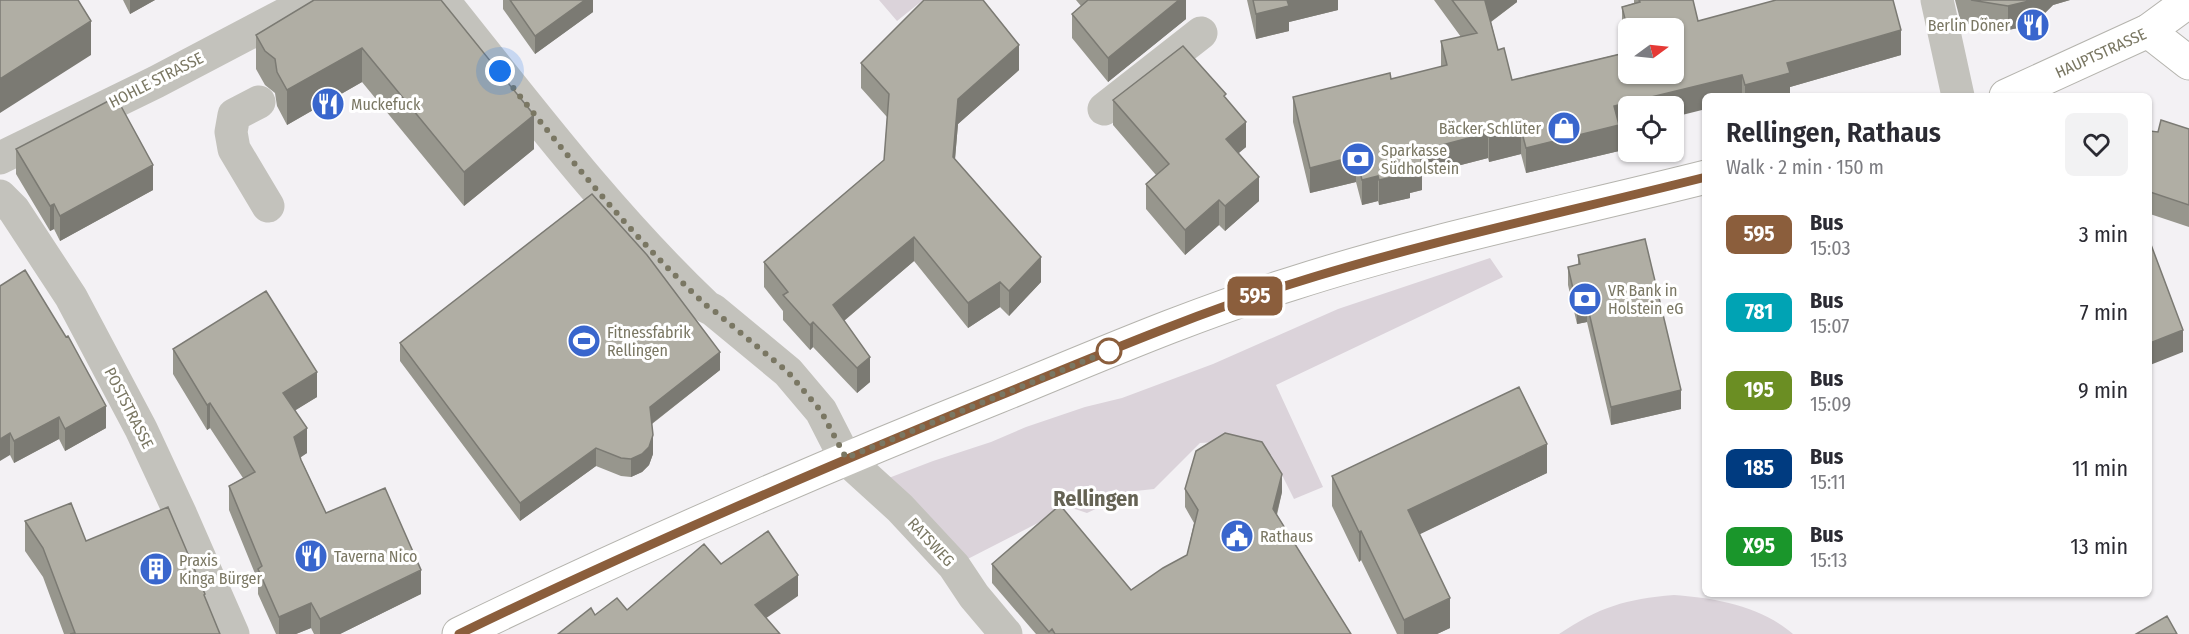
<!DOCTYPE html>
<meta charset="utf-8">
<style>
:root{--surface:#fff;--page:#f2f2f3;--text:#2b2b33;--muted:#7c7c81}
body{margin:0;font-family:"Fira Sans Condensed",sans-serif;background:var(--page);color:var(--text);height:100vh;display:flex;flex-direction:column;font-size:22px;white-space:nowrap}
*{box-sizing:border-box;margin:0}
p{font-size:20px;color:var(--muted)}
.icon{flex:none;width:33px;height:33px;fill:none;stroke:currentColor;stroke-width:2;stroke-linecap:round;stroke-linejoin:round}
.map{position:relative;flex:1;overflow:hidden}
.details{position:absolute;left:1702px;top:93px;width:450px;height:504px;display:flex;flex-direction:column;background:var(--surface);border-radius:9px;box-shadow:0 2px 4px #0004}
.details>*{flex:none}
.badge{padding:0 12px;border-radius:9px;font-size:21px;line-height:39px}
.needle{width:39px;rotate:75deg}
.controls{position:absolute;left:1618px;top:18px;display:grid;gap:12px}
.controls a{display:grid;place-items:center;width:66px;height:66px;border-radius:9px;background:var(--surface);box-shadow:0 2px 4px #0004;font-size:30px}
.you{position:absolute;width:30px;height:30px;margin:-15px;border:4px solid #fff;border-radius:50%;background:#1a73e8;box-shadow:0 0 0 9px #1a73e833}
.map>.badge{position:absolute;translate:-50% -50%;box-shadow:0 0 0 3px #fff}
.round{display:grid;place-items:center;flex:none;width:63px;height:63px;border-radius:9px;background:var(--page)}
.headline{display:flex;align-items:center;justify-content:space-between;height:102px;padding:0 24px}
h1{font-size:28px;font-weight:600;line-height:45px}
ul{padding:0;list-style:none}
li{display:flex;align-items:center;gap:18px;height:78px;padding:0 24px}
li div{flex:1}
li b{display:block;font-size:22px}
li em{font-style:normal}
li .badge{min-width:66px;font-weight:700;text-align:center}
.map>svg:first-child{display:block}
</style>
<div class="map">
<svg width="2189" height="634" viewBox="0 0 2189 634">
<rect width="100%" height="100%" fill="#f3f1f4"/>
<path fill="#dbd3da" d="M879 0H923L897 21Z
M1490 258 1503 277 1276 385 1323 487 1294 499 1278 467 1250 440 1200 443 1154 489 1117 493 1102 506 1087 513 1069 507 954 566 873 484 933 461 991 442 1026 427 1085 407 1122 398 1213 364 1338 309Z
M1674 595C1715 598 1761 606 1793 634H1559C1600 607 1625 599 1674 595Z"/>
<g fill="none" stroke-linecap="round" stroke-linejoin="round">
<g stroke="#b5b4ae" stroke-width="35">
<g id="major">
<path d="M2148 31 2189 63"/>
<path id="s1" d="M2006 96 2148 31 2189 1"/>
<path d="M459 634C635 548 815 470 997 397 1095 357 1191 315 1291 284 1427 240 1567 212 1706 177"/>
</g>
</g>
<path stroke="#c3c2bc" stroke-width="33" d="M443 0C527 105 609 214 707 307L713 310 788 372 821 411 845 458 900 508 954 566 974 596 1006 634
M1937 0 1958 96
M259 102 234 115 231 132 234 149 268 206
M1104 109 1201 33
M0 158 156 82 312 0
M0 196 14 210 71 297 141 429 181 515 233 634"/>
<use href="#major" stroke="#fff" stroke-width="33"/>
</g>
<path fill="#97968d" fill-rule="evenodd" d="M123 0H155L130 14Z
M314 0 534 149 464 206 362 82 287 125 277 106 275 93 265 85 256 69V35Z
M503 0H593V12L535 54 503 9Z
M1076 0H1186V19L1108 82 1072 38V14L1081 6Z
M1247 0H1338V10L1289 22V31L1256 39Z
M1434 0H1517V2L1491 22 1498 50 1512 80 1627 52 1622 32V7L1634 3V0H1693L1698 21 1901 55 1790 87V96H1706L1629 106V128L1619 131V151L1526 173 1521 154 1489 162 1488 158 1422 175V190L1410 193V198L1379 205 1378 201 1362 205 1356 182 1310 193 1293 122V97L1391 79 1441 67V41L1461 37ZM1629 28 1674 74H1629Z
M1955 0H2070L2053 5 2033 25 2008 30 1961 23Z
M861 63 1019 70 958 124 955 159 1041 282 1009 316 1000 307 968 328 914 261 844 321 870 382 857 393 813 347 810 350 783 320V311L764 287V262L884 160 887 117 861 88Z
M1226 98 1246 147 1238 153 1259 201 1225 231 1219 225 1185 255 1146 209V184L1156 175 1113 125V100Z
M2189 129V227L2150 214V131L2158 132Z
M16 149 153 190 60 241 54 229 50 231 16 174Z
M1578 255 1681 409 1611 425 1587 322 1577 324 1568 285V267L1578 265Z
M0 286 106 428 65 451 59 439 14 463 10 455Z
M400 343 720 370 652 424 653 454 649 465 642 472 631 477 621 476 596 466 520 521 400 361Z
M173 349 317 397 295 410 307 453 300 457 326 513 421 594 340 634H314L311 628 296 634H276L258 594V581L229 510V486L243 478 210 428 207 430 173 374Z
M1547 473 1419 534 1450 628 1437 634H1397L1361 560 1359 562 1332 506V476Z
M1185 489 1282 492 1277 515 1351 634H1036L992 583V564L1131 590 1187 555 1194 523 1185 507Z
M25 521 86 541 205 599 220 634H64L43 577 25 551Z"/>
<path fill="#7b7a73" d="M130 0H155L130 14Z
M585 0H593V12L535 54V36Z
M1179 0H1186V19L1108 82V58Z
M1287 0H1338V10L1289 22V31L1256 39V14Z
M1487 0H1517V2L1485 26V1Z
M2033 0H2070L2053 5 2033 25 2008 30V6Z
M91 21V55L0 113V79Z
M1901 30V55L1790 87V96H1745V85L1787 63Z
M1019 45V70L958 124 953 182V157L958 99Z
M362 48V82L287 125V90Z
M1742 75V96H1706V109L1674 117V106H1629V128L1619 131V151L1526 173V148L1614 106Z
M534 115V149L464 206V172Z
M1246 122V147L1226 164V139Z
M1521 129V154L1489 162V137Z
M1488 133V158L1422 175V190L1410 193V198L1379 205V180L1419 151Z
M1356 156V182L1310 193V168Z
M153 165V190L60 241V216Z
M1378 176V201L1362 205V180Z
M1259 177V201L1225 231V206Z
M1219 200V225L1185 255V230Z
M54 204V229L50 231V206Z
M914 237V261L833 330V305Z
M1041 257V282L1009 316V291Z
M1000 282V307L968 328V303Z
M1587 304V322L1577 324V306Z
M813 322V347L810 350V325Z
M2183 330V352L2150 365V343Z
M720 352V370L650 425V407Z
M870 357V382L857 393V368Z
M317 372V397L283 418V393Z
M1681 390V409L1611 425V407Z
M210 403V428L207 430V405Z
M106 406V428L65 451V429Z
M59 417V439L14 463V441Z
M307 428V453L294 462V437Z
M10 433V455L0 461V439Z
M653 435V454L649 465 642 472 631 477V459Z
M1547 444V473L1408 540V510Z
M596 448V466L520 521V503Z
M1282 474V492L1273 528V509Z
M1361 531V560L1359 562V532Z
M421 570V594L340 634H320V619Z
M798 575V596L755 626V605Z
M1450 598V628L1437 634H1404V620Z
M311 603V628L296 634H279V617Z"/>
<path fill="#b0aea4" stroke="#7b7a73" stroke-width="1.5" d="M0 0H78L91 21 0 79Z
M314 0H441L534 115 464 172 362 48 287 90 277 72 275 59 265 51 256 35Z
M510 0H585L535 36Z
M924 0H983L1019 45 958 99 953 157 1041 257 1009 291 1000 282 968 303 914 237 833 305 870 357 857 368 813 322 810 325 783 295 788 292 764 262 884 160 889 94 861 63Z
M1088 0H1179L1108 58 1072 14Z
M1253 0H1287L1289 6 1256 14Z
M1452 0H1487L1485 1 1498 50 1504 48 1512 80 1629 52V74H1674V28H1629V35L1622 7 1640 2 1639 0H1693L1698 21 1776 0H1893L1901 30 1787 63 1790 73 1745 85 1742 75 1614 106 1619 125 1526 148 1521 129 1489 137 1488 133 1419 151 1422 164 1409 168 1410 173 1379 180 1378 176 1362 180 1356 156 1310 168 1293 97 1390 73 1391 79 1447 65 1441 41 1477 33Z
M1971 0H2033L2008 6Z
M1183 46 1226 94 1224 96 1246 122 1226 139 1259 177 1225 206 1219 200 1185 230 1146 184 1169 164 1113 100Z
M116 97 153 165 60 216 54 204 50 206 16 149Z
M2161 120 2189 129V205L2150 192V131L2158 132Z
M592 194 647 255 720 352 650 407 653 435 649 447 642 454 631 459 621 458 596 448 520 503 400 343Z
M1645 239 1681 390 1611 407 1587 304 1577 306 1568 267 1580 264 1578 255Z
M2150 242 2183 330 2150 343Z
M25 270 66 337 68 336 106 406 65 429 59 417 14 441 10 433 0 439V286Z
M266 291 317 372 283 393 307 428 294 437 301 460 326 513 385 488 421 570 320 619 311 603 279 617 258 569 262 566 229 486 255 472 210 403 207 405 173 349Z
M1519 387 1547 444 1408 510 1450 598 1404 620 1361 531 1359 532 1332 476Z
M1225 433 1262 442 1282 474 1273 509 1351 634H1055L1052 629 1049 632 992 564 1060 505 1131 590 1163 568 1187 555 1198 510 1185 489 1196 451Z
M71 503 86 541 168 507 205 594 204 595 220 634H70L75 633 43 548 25 521Z
M768 531 798 575 755 605 780 634H558L591 608 595 615 617 598 627 610 704 544 721 564Z
M2167 616 2177 634H2136Z"/>
<g fill="none" stroke-linecap="round" stroke-linejoin="round">
<g stroke="#fff" stroke-width="14">
<path id="line" d="M459 634C634 549 811 473 991 399 1090 359 1189 316 1291 284 1427 241 1567 212 1706 177"/>
</g>
<use href="#line" stroke="#8b5e3c" stroke-width="9"/>
<path stroke="#7a7763" stroke-width="6" stroke-dasharray="0 10.8" d="M500 71C565 153 630 235 707 306L713 310 788 372 821 411 846 458 1109 351"/>
</g>
<defs>
<g id="restaurant-disc" transform="scale(1.725)"><circle r="9.5" fill="#3966cd" stroke="#fff"/><path d="M-5-6h1v4h1v-4h1v4h1v-4h1v5L-1.5 .5V6h-2V.5L-5-1ZM5-6V6H3V1.5H1.5Q1.5-4 5-6Z" fill="#fff"/></g>
<g id="shop-disc" transform="scale(1.725)"><circle r="9.5" fill="#3966cd" stroke="#fff"/><path d="M-5-2.5h2.3a2.7 3.5 0 0 1 5.4 0H5L5.5 6h-11ZM-1.5-2.5h3a1.5 2.3 0 0 0-3 0Z" fill="#fff"/></g>
<g id="bank-disc" transform="scale(1.725)"><circle r="9.5" fill="#3966cd" stroke="#fff"/><path d="M-6-4H6V4H-6ZM0-2.3a2.3 2.3 0 1 0 0 4.6a2.3 2.3 0 1 0 0-4.6Z" fill="#fff"/></g>
<g id="stadium-disc" transform="scale(1.725)"><circle r="9.5" fill="#3966cd" stroke="#fff"/><path d="M0-5a6.5 5 0 1 0 0 10a6.5 5 0 1 0 0-10ZM-3.5-1.8h7v3.6h-7Z" fill="#fff"/></g>
<g id="civic-disc" transform="scale(1.725)"><circle r="9.5" fill="#3966cd" stroke="#fff"/><path d="M-.6-6.5H3V-4.5H.6V-3L4-1V1h2V6H-6V1h2V-1L-.6-3ZM-1.2 2.5V6h2.4V2.5Z" fill="#fff"/></g>
<g id="building-disc" transform="scale(1.725)"><circle r="9.5" fill="#3966cd" stroke="#fff"/><path d="M-4-6H4V6H1V3H-1V6H-4ZM-2.5-4.3h1.7v1.8h-1.7ZM.8-4.3h1.7v1.8H.8ZM-2.5-1h1.7V.8h-1.7ZM.8-1h1.7V.8H.8Z" fill="#fff"/></g>
</defs>
<g fill-rule="evenodd">
<use href="#restaurant-disc" x="2033" y="25"/>
<use href="#restaurant-disc" x="328" y="104"/>
<use href="#shop-disc" x="1564" y="128"/>
<use href="#bank-disc" x="1358" y="159"/>
<use href="#bank-disc" x="1585" y="299"/>
<use href="#stadium-disc" x="584" y="341"/>
<use href="#civic-disc" x="1237" y="536"/>
<use href="#restaurant-disc" x="311" y="556"/>
<use href="#building-disc" x="156" y="569"/>
</g>
<circle fill="#fff" stroke="#8b5e3c" stroke-width="3" cx="1109" cy="351" r="12"/>
<g text-anchor="middle" dominant-baseline="central" stroke-width="6" stroke-linejoin="round" paint-order="stroke">
<g font-size="16" fill="#7a7763" stroke="#fff" text-anchor="start">
<text x="2010" y="25" text-anchor="end">Berlin Döner</text>
<text x="351" y="104">Muckefuck</text>
<text x="1541" y="128" text-anchor="end">Bäcker Schlüter</text>
<text x="1381" y="150">Sparkasse<tspan x="1381" dy="18">Südholstein</tspan></text>
<text x="1608" y="290">VR Bank in<tspan x="1608" dy="18">Holstein eG</tspan></text>
<text x="607" y="332">Fitnessfabrik<tspan x="607" dy="18">Rellingen</tspan></text>
<text x="1260" y="536">Rathaus</text>
<text x="334" y="556">Taverna Nico</text>
<text x="179" y="560">Praxis<tspan x="179" dy="18">Kinga Bürger</tspan></text>
</g>
<g font-size="16" fill="#7a7763" stroke="#fff">
<text stroke="none"><textPath href="#s1" startOffset="104">HAUPTSTRASSE</textPath></text>
<text transform="translate(156 80) rotate(-27)">HOHLE STRASSE</text>
<text transform="translate(129 408) rotate(63)">POSTSTRASSE</text>
<text transform="translate(931 542) rotate(47)">RATSWEG</text>
</g>
<g font-size="22" font-weight="bold" fill="#656354" stroke="#fff">
<text x="1096" y="498">Rellingen</text>
</g>
</g>
</svg>
<div class="controls">
<a><svg class="needle" viewBox="-14 -14 28 28"><path d="M0-13l5 13h-10z" fill="#e53935"/><path d="M0 13l5-13h-10z" fill="#7c7c81"/></svg></a>
<a><svg class="icon" aria-label="locate" viewBox="0 0 24 24"><circle cx="12" cy="12" r="6"/><path d="M12 2v4M12 18v4M2 12h4M18 12h4"/></svg></a>
</div>
<div class="you" style="left:500px;top:71px"></div>
<b class="badge" style="left:1255px;top:296px;background:#8b5e3c;color:#fff">595</b>
<section class="details">
<div class="headline"><div><h1>Rellingen, Rathaus</h1><p>Walk · 2 min · 150 m</p></div><a class="round"><svg class="icon" aria-label="heart" viewBox="0 0 24 24"><path d="M12 20l-8-8c-3-5 5-10 8-4 3-6 11-1 8 4z"/></svg></a></div>
<ul>
<li><span class="badge" style="background:#8b5e3c;color:#fff">595</span><div><b>Bus</b><p>15:03</p></div><em>3 min</em></li>
<li><span class="badge" style="background:#00a3b4;color:#fff">781</span><div><b>Bus</b><p>15:07</p></div><em>7 min</em></li>
<li><span class="badge" style="background:#6b8e23;color:#fff">195</span><div><b>Bus</b><p>15:09</p></div><em>9 min</em></li>
<li><span class="badge" style="background:#003b80;color:#fff">185</span><div><b>Bus</b><p>15:11</p></div><em>11 min</em></li>
<li><span class="badge" style="background:#1a962b;color:#fff">X95</span><div><b>Bus</b><p>15:13</p></div><em>13 min</em></li>
</ul>
</section>
</div>
